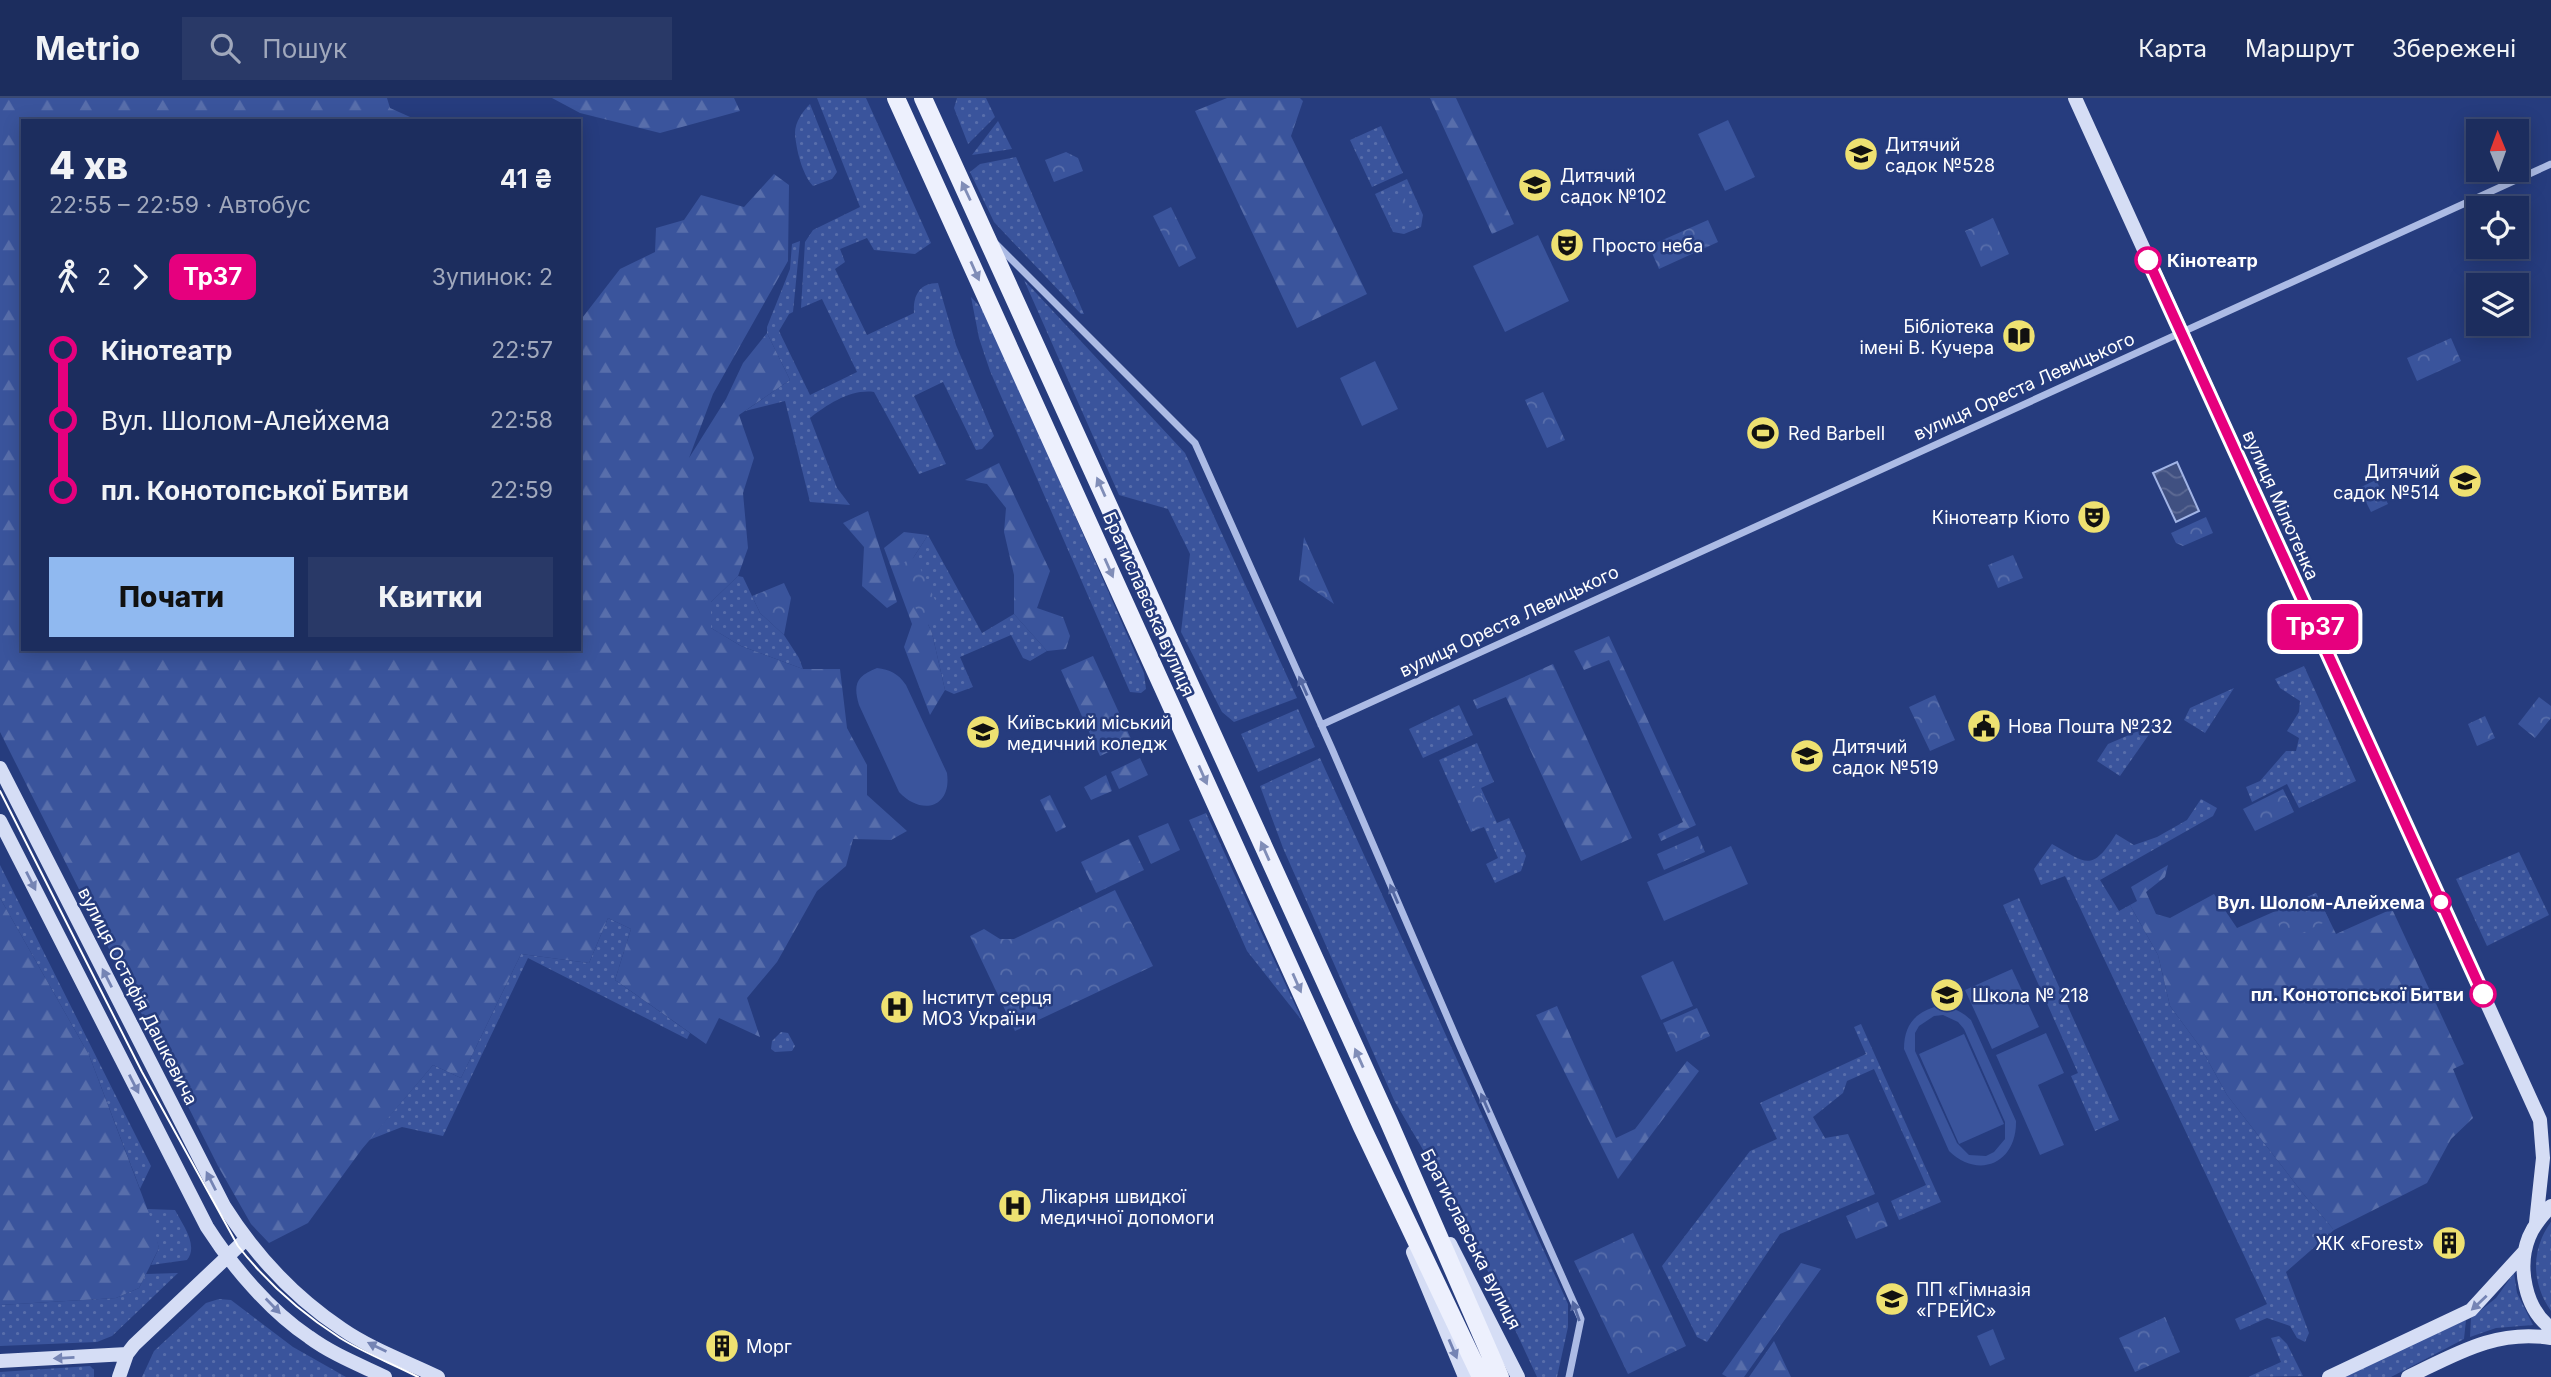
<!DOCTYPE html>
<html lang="uk">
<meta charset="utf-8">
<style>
:root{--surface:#1c2d5e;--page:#293967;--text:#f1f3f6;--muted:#a0a8bc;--line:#3a4973;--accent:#90b9f0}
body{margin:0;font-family:Inter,sans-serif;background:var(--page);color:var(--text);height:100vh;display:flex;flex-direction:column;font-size:26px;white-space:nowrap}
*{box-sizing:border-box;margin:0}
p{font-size:23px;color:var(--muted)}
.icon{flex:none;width:38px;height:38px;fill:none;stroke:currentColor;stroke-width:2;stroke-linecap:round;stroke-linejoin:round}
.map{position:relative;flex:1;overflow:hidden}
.sheet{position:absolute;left:21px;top:21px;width:560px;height:532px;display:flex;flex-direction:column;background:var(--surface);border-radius:0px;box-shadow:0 4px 18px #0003,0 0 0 2px var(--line)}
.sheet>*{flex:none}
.badge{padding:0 14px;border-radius:10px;font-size:24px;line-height:46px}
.needle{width:46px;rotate:359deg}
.fabs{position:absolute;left:2466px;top:21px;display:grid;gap:14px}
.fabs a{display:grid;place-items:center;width:63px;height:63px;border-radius:0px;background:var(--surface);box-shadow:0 4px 18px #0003,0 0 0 2px var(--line);font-size:35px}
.map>.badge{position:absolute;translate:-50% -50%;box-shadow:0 0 0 4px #fff}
.legs{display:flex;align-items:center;gap:10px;height:77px;padding:0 28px;font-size:23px}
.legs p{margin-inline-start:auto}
.summary{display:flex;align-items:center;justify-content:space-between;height:119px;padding:0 28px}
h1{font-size:38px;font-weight:800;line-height:52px}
.primary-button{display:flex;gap:14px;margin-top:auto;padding:14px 28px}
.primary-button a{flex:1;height:80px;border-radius:0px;background:var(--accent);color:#111;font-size:28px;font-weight:800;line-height:80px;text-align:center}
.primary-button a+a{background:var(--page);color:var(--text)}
ul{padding:0 28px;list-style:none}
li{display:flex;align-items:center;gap:24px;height:70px;font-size:26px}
li i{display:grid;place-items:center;width:10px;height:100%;margin:0 9px;background:currentColor}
li i::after{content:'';width:18px;height:18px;margin:-9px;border:5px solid;border-radius:50%;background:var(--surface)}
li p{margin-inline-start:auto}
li:first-child i{background:linear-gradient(#0000 50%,currentColor 0)}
li:last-child i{background:linear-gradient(currentColor 50%,#0000 0)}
header{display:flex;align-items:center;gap:42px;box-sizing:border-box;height:98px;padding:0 35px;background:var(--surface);border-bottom:2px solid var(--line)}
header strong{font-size:33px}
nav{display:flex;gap:38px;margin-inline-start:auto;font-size:24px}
.search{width:490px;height:63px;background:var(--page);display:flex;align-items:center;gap:18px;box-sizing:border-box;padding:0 24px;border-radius:0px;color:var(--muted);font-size:26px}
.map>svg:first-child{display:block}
</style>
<header>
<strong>Metrio</strong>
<div class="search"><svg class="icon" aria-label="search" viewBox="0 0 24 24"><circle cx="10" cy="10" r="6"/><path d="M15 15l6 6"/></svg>Пошук</div>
<nav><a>Карта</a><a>Маршрут</a><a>Збережені</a></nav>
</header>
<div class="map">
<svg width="2551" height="1279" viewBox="0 0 2551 1279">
<defs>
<pattern id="grass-dots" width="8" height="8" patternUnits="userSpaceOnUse" patternTransform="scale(1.75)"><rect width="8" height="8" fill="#3a549c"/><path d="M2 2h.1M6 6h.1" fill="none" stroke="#586eab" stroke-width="1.8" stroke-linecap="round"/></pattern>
<pattern id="forest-firs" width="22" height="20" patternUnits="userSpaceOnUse" patternTransform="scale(1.75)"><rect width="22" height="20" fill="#3a549c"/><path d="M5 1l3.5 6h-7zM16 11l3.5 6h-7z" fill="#586eab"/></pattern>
<pattern id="park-crowns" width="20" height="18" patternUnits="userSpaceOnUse" patternTransform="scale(1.75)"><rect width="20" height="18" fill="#3a549c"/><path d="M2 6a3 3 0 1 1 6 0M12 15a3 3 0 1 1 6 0" fill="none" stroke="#586eab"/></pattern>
<pattern id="water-waves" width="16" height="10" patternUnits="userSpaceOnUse" patternTransform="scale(1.75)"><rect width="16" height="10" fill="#405081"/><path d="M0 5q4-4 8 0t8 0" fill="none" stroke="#5d6a94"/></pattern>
</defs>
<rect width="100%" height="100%" fill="#263c7e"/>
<path fill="url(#grass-dots)" d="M817 0H866L931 145 915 156 874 152 867 140 840 151 845 164 835 171 867 237 914 215C913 198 919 185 938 185L956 247 994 338 982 351 976 352 943 284 914 298 946 366 919 376 874 294C851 291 828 306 810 320L837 390 850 407 810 404 785 303 745 313 790 282 767 235V229L790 171 792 146 800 143 793 214 789 216 779 233 810 297 857 274 822 201 801 210 805 144 813 132 860 109Z
M957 0H986L995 19 968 46 954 10Z
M810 6 837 74 832 81 813 88C802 76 796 51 795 35 795 24 803 13 810 6Z
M998 23 1012 51 972 57Z
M1381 28 1403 75 1372 89 1350 42Z
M1016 59 1084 216H1081L994 124 970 74 980 66Z
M1407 81 1423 117 1421 129 1404 136 1393 134 1375 96Z
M1024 182 1185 355 1297 600 1234 624 1222 614 1181 534 1190 456 1168 411 1119 397Z
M971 199 986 215 1144 575 1146 591 1141 595 1130 594 990 273 979 240Z
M928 437 982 535 1014 516 1047 553 1030 563 1023 560 1011 537 960 559 973 589 954 596 945 592 932 535 904 474Z
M738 478 743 479 760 515 784 537 799 560 803 571 741 548 711 530V504Z
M2304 568 2356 683 2299 710 2287 686 2252 704 2246 689 2260 683 2286 653H2296L2299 640 2287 633 2299 614 2300 603 2280 590 2275 581Z
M2234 590 2205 635 2184 622 2190 610Z
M1459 607 1473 637 1423 660 1409 631Z
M1298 611 1315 649 1258 674 1241 636Z
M2157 625 2120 678 2097 663 2108 646Z
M1477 645 1494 684 1481 690 1497 725 1509 720 1526 758 1521 773 1495 785 1486 766 1498 760 1484 729 1471 734 1439 662Z
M1320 660 1568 1206V1229L1557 1279H1537L1464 1122 1394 1002 1283 750 1260 688Z
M2201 701 2217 710 2213 718 2100 782 2119 813 2130 807 2158 857 2170 908 2201 950 2227 997 2305 1098 2334 1132 2286 1174 2309 1235 2305 1244 2297 1240 2290 1228 2267 1220 2240 1232 2235 1221 2267 1206 2065 778 2041 787 2034 771 2052 746C2087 766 2092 774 2116 736L2134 747 2157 739 2187 722Z
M1206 715 1303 924 1247 853 1189 722Z
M2519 754 2549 817 2487 848 2456 781Z
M0 767 151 1068 140 1091 89 957 0 800Z
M2019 800 2119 1022 2095 1033 2071 978 2078 975 2003 807Z
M608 820 631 831 615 882 690 935 687 941 528 860 443 1038 402 1029 369 1042 433 967 461 980 521 856 589 865Z
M1861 926 1941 1104 1899 1122 1891 1103 1926 1087 1874 971 1847 983 1843 995 1813 1019 1825 1040 1848 1036 1875 1096 1780 1136 1707 1244 1697 1239 1662 1168 1750 1053 1777 1041 1760 1005 1866 956 1854 929Z
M781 934 788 935 795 948 792 953 775 954 771 951 772 943Z
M147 1111 175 1112C182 1126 199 1147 187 1162L151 1167 159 1150Z
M2551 1124V1213C2531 1185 2531 1151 2551 1124Z
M178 1175 112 1238 97 1244 0 1248V1207L116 1200 139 1190 146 1176Z
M2514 1175 2517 1195 2533 1227 2496 1230 2470 1239 2471 1220 2496 1200Z
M219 1201 231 1202 293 1249 346 1279H142L154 1253 206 1205Z
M2466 1222 2464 1241 2391 1279H2330Z
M2279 1238 2287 1246 2303 1278 2248 1279 2281 1264 2271 1240Z
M90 1268 94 1272V1279H0V1274Z"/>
<path fill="url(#forest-firs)" d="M0 0H387L390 10 419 23H23V551H579V224L620 171 655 154 656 130 684 122 701 97 744 109 774 76 789 87 788 163 713 296 689 360 726 301 743 265 767 235 790 282 739 317 754 360 743 395 748 450 738 478 711 504V530L741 548 803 571H840L847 630 867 667V697L907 733 891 742 853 741 846 768 817 793 777 864 747 900 760 939 719 920 706 946 615 882 631 831 608 820 589 865 521 856 461 980 433 967 362 1051 308 1125 269 1145 251 1126 218 1068 0 634Z
M552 0H734L740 13 660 35 580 15Z
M1227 0H1300L1303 3 1291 38 1367 196 1297 230 1195 13Z
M1430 0H1456L1514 126 1492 136Z
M999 365 1050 473 1037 510 1063 519 1070 538 1066 551 1047 553 1014 516V477L1004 434 1006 410 987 386 965 382Z
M868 413 897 504 887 510 862 488 864 449 843 425Z
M904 434 928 437 904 474 932 535 945 592 930 617 904 549 912 526 884 450Z
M1609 538 1696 727 1661 743 1658 736 1683 724 1609 562 1584 572 1574 553Z
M1093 558 1132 643 1100 658 1061 572Z
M1553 566 1632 740 1581 763 1506 599 1477 611 1473 602Z
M1140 660 1148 677 1119 691 1111 674Z
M1106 677 1112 693 1091 702 1084 689Z
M1050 697 1066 729 1056 734 1040 702Z
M1168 725 1180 752 1151 766 1138 738Z
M1129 741 1144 772 1096 795 1081 764Z
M2168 767 2165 779 2146 794 2156 816 2170 820 2214 796 2237 830 2316 795 2336 836 2392 811 2464 966 2453 971 2473 1020 2451 1041 2427 1085 2334 1132 2305 1098 2227 997 2201 950 2170 908 2158 857 2130 807 2137 803 2131 789Z
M0 800 89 957 153 1126 159 1150 139 1190 116 1200 0 1207Z
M1557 908 1616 1040 1635 1031 1687 963 1699 973 1618 1081 1536 917Z
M1801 1165 1821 1171 1744 1279H1727L1722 1276Z
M1774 1243 1791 1279H1749Z"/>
<path fill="url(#park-crowns)" d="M1066 54 1078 60 1083 73 1054 84 1045 62Z
M1402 95 1414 121 1401 126 1389 101Z
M1171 109 1196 160 1179 169 1153 118Z
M1993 120 2009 156 1981 169 1965 133Z
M1708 122 1718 144 1659 171 1649 148Z
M2451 240 2461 263 2417 283 2407 260Z
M1543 294 1565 342 1547 350 1525 302Z
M2376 382 2388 406 2371 414 2359 390Z
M2206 419 2213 435 2183 448 2176 445 2171 435Z
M1304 439 1334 506 1299 482Z
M2013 457 2023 480 1998 490 1988 467Z
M915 459 943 519 924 528 896 468Z
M784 485 791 500 784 537 760 515 752 498Z
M1935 597 1955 642 1930 653 1909 609Z
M2539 599 2551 608V620L2535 640 2518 626Z
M2485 618 2495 640 2477 648 2468 626Z
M1477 688 1494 723 1474 732 1458 697Z
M2283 691 2294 714 2255 733 2243 711Z
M1698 738 1705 754 1664 772 1657 756Z
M1115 792 1153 868 1015 933 970 838 984 831 1000 841H1014Z
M2316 795 2329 822 2286 843 2273 815Z
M1697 910 1710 938 1676 954 1663 925Z
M1878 1104 1888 1128 1856 1141 1846 1118Z
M1633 1135 1686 1248 1628 1276 1574 1163Z
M2165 1219 2180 1254 2135 1274 2119 1240Z"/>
<path fill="#3a549c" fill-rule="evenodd" d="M1728 22 1755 79 1725 93 1698 36Z
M1538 137 1569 203 1505 234 1473 168Z
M1375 263 1398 311 1362 328 1340 280Z
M877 570C890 572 898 575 906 587L947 675C952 710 921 718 899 694L859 607C853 587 856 578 877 570Z
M1731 748 1748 786 1664 823 1647 784Z
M1673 863 1693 908 1661 922 1641 878Z
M2012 871 2039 929 1992 951 1965 892Z
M1938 908C1952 909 1960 912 1971 922L2016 1023C2017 1065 1979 1082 1949 1053L1904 951C1904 927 1915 914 1938 908ZM1943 917 1958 924 1964 931 2005 1024V1041L1994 1054 1986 1058 1969 1057 1957 1045 1915 953V935L1919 928 1934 918Z
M2046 935 2064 975 2038 987 2064 1047 2040 1057 1996 957Z
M1964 936 2004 1026 1959 1046 1919 956Z
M1993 1231 2005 1261 1990 1268 1977 1238Z"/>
<path fill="url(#water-waves)" stroke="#a1b4e6" stroke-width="2" d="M2177 364 2199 413 2176 424 2153 375Z"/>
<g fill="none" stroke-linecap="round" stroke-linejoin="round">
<path stroke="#acbbe5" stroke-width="7" d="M996 146 1195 345 1332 651 1459 946 1581 1221 1569 1279
M1321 627 2551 66"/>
<path stroke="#d5ddf5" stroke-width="14" d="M2075 0 2540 1022 2543 1060 2536 1125
M0 670 224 1108C255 1157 294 1199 342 1231 371 1251 407 1264 438 1279
M0 723 207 1129C232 1168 270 1213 309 1239 332 1256 360 1267 385 1279
M2551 1108C2542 1118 2534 1127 2529 1139 2517 1169 2525 1211 2551 1230
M1450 1146 1518 1279
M1413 1154 1465 1279
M0 1263 127 1256
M119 1279 127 1256 134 1247 245 1142
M2329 1279 2471 1212 2524 1154
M2408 1279C2456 1256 2496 1231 2551 1240"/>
<path stroke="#edf0fd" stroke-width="18" d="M896 0 1362 1029 1481 1279
M923 0 1388 1022 1500 1279"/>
<path stroke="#fff" stroke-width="2" d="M0 693 142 974 238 1148C267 1185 301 1215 340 1240 364 1255 393 1266 418 1279"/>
</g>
<defs><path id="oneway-solid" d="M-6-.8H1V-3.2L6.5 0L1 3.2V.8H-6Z" transform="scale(1.75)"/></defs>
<g fill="#808db7">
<use href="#oneway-solid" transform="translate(966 93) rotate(-115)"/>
<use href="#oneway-solid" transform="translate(975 173) rotate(66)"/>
<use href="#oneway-solid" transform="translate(1101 389) rotate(-114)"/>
<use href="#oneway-solid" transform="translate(1109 470) rotate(66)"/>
<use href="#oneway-solid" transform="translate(1203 677) rotate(66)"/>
<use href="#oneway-solid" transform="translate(1265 753) rotate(-114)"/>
<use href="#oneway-solid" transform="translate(1297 885) rotate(66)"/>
<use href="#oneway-solid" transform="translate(1359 960) rotate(-114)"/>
</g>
<g fill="#5568a2">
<use href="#oneway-solid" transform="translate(1303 588) rotate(-114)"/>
<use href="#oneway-solid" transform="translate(1394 796) rotate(-113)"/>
<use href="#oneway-solid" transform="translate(1485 1005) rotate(-114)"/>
<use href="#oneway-solid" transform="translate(1576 1213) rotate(-109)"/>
</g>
<g fill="#7584b4">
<use href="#oneway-solid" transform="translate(31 783) rotate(63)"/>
<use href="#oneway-solid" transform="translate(107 880) rotate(-117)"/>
<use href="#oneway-solid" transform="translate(134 986) rotate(63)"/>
<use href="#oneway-solid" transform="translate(211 1083) rotate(-117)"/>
<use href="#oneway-solid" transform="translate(2479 1205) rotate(137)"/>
<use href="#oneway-solid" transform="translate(273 1208) rotate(46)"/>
<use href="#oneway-solid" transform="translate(377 1249) rotate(-154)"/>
<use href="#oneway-solid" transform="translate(1453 1251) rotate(67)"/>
<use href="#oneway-solid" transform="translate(64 1260) rotate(177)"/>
</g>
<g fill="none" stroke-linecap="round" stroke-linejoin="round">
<g stroke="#fff" stroke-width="16">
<path id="line-1" d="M2148 162 2483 896"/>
</g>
<use href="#line-1" stroke="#e6007e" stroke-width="10"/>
</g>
<defs>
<g id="school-disc" transform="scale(1.75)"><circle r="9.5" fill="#eee171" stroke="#263c7e"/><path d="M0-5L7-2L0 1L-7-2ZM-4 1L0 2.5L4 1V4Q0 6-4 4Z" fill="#111"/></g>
<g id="theatre-disc" transform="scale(1.75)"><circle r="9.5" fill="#eee171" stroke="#263c7e"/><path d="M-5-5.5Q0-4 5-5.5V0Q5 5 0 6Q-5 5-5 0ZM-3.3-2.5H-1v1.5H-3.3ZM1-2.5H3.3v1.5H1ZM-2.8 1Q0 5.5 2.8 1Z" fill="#111"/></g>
<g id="library-disc" transform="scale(1.75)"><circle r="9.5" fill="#eee171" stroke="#263c7e"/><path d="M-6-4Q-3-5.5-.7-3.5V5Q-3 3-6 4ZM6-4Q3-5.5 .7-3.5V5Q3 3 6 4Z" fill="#111"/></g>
<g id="stadium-disc" transform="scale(1.75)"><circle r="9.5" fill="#eee171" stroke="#263c7e"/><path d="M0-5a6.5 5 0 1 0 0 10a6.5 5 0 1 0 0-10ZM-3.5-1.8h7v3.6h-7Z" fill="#111"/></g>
<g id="civic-disc" transform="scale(1.75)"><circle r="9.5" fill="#eee171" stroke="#263c7e"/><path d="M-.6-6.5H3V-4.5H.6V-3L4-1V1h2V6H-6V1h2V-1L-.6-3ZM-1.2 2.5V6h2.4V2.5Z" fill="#111"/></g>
<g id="university-disc" transform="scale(1.75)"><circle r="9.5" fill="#eee171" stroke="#263c7e"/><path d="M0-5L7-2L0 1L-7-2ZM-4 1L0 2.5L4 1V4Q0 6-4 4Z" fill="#111"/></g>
<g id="hospital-disc" transform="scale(1.75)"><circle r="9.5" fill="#eee171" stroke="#263c7e"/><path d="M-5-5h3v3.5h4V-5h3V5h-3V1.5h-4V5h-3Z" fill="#111"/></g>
<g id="building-disc" transform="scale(1.75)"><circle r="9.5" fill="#eee171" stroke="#263c7e"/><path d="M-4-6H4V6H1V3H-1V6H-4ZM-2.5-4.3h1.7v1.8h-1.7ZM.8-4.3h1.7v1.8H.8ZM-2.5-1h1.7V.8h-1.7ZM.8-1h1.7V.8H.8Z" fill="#111"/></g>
</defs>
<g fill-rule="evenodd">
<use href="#school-disc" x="1861" y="56"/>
<use href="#school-disc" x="1535" y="87"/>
<use href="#theatre-disc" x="1567" y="147"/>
<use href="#library-disc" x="2019" y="238"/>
<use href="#stadium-disc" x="1763" y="335"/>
<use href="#school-disc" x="2465" y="383"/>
<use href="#theatre-disc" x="2094" y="419"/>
<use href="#civic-disc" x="1984" y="628"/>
<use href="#university-disc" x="983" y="634"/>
<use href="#school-disc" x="1807" y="658"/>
<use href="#school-disc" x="1947" y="897"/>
<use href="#hospital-disc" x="897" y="909"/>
<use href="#hospital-disc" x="1015" y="1108"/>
<use href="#building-disc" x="2449" y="1145"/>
<use href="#school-disc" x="1892" y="1201"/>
<use href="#building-disc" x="722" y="1248"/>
</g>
<g fill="#fff" stroke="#e6007e" stroke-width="3.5">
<circle cx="2148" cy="162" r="12"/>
<circle cx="2441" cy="804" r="9"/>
<circle cx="2483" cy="896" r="12"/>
</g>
<g text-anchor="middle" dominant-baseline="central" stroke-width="5" stroke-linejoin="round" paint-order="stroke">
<g font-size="18" fill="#fff" stroke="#263c7e" text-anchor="start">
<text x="1885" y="46">Дитячий<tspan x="1885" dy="21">садок №528</tspan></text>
<text x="1560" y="77">Дитячий<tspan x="1560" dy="21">садок №102</tspan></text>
<text x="1592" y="147">Просто неба</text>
<text x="1994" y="228" text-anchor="end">Бібліотека<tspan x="1994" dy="21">імені В. Кучера</tspan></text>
<text x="1788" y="335">Red Barbell</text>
<text x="2440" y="373" text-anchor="end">Дитячий<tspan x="2440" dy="21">садок №514</tspan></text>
<text x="2070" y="419" text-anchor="end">Кінотеатр Кіото</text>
<text x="1007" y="624">Київський міський<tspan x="1007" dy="21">медичний коледж</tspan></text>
<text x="2008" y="628">Нова Пошта №232</text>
<text x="1832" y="648">Дитячий<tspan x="1832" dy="21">садок №519</tspan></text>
<text x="1972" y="897">Школа № 218</text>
<text x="922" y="899">Інститут серця<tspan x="922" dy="21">МОЗ України</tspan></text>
<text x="1040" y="1098">Лікарня швидкої<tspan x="1040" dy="21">медичної допомоги</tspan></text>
<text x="2424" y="1145" text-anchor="end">ЖК «Forest»</text>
<text x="1916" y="1191">ПП «Гімназія<tspan x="1916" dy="21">«ГРЕЙС»</tspan></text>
<text x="746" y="1248">Морг</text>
</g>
<g font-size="18" font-weight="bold" fill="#fff" stroke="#263c7e" text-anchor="end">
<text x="2167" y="162" text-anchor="start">Кінотеатр</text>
<text x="2425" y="804">Вул. Шолом-Алейхема</text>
<text x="2464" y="896">пл. Конотопської Битви</text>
</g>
<g font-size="18" fill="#fff" stroke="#263c7e">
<text transform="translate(2024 288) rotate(-24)">вулиця Ореста Левицького</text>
<text transform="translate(2281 407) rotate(66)">вулиця Мілютенка</text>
<text transform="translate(1149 506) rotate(66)">Братиславська вулиця</text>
<text transform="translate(1509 523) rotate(-25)">вулиця Ореста Левицького</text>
<text transform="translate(138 898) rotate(63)">вулиця Остафія Дашкевича</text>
<text transform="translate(1471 1141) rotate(63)">Братиславська вулиця</text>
</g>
</g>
</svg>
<div class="fabs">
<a><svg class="needle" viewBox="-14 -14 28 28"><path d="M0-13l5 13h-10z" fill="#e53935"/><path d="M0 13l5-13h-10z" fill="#a0a8bc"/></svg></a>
<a><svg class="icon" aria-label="locate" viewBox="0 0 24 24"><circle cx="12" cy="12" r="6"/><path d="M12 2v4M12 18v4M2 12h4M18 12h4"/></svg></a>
<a><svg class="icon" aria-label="layers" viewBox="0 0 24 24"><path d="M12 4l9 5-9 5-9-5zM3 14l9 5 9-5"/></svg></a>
</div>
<b class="badge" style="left:2315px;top:529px;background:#e6007e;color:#fff">Тр37</b>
<section class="sheet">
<div class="summary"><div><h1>4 хв</h1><p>22:55 – 22:59 · Автобус</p></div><b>41 ₴</b></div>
<div class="legs"><svg class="icon" aria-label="walk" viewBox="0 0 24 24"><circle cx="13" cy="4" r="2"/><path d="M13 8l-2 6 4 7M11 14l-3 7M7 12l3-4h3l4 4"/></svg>2<svg class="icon" aria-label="forward" viewBox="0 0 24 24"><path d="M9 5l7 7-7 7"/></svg><b class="badge" style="background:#e6007e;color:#fff">Тр37</b><p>Зупинок: 2</p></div>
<ul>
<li><i style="color:#e6007e"></i><b>Кінотеатр</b><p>22:57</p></li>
<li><i style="color:#e6007e"></i><span>Вул. Шолом-Алейхема</span><p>22:58</p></li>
<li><i style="color:#e6007e"></i><b>пл. Конотопської Битви</b><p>22:59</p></li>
</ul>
<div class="primary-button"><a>Почати</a><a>Квитки</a></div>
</section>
</div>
